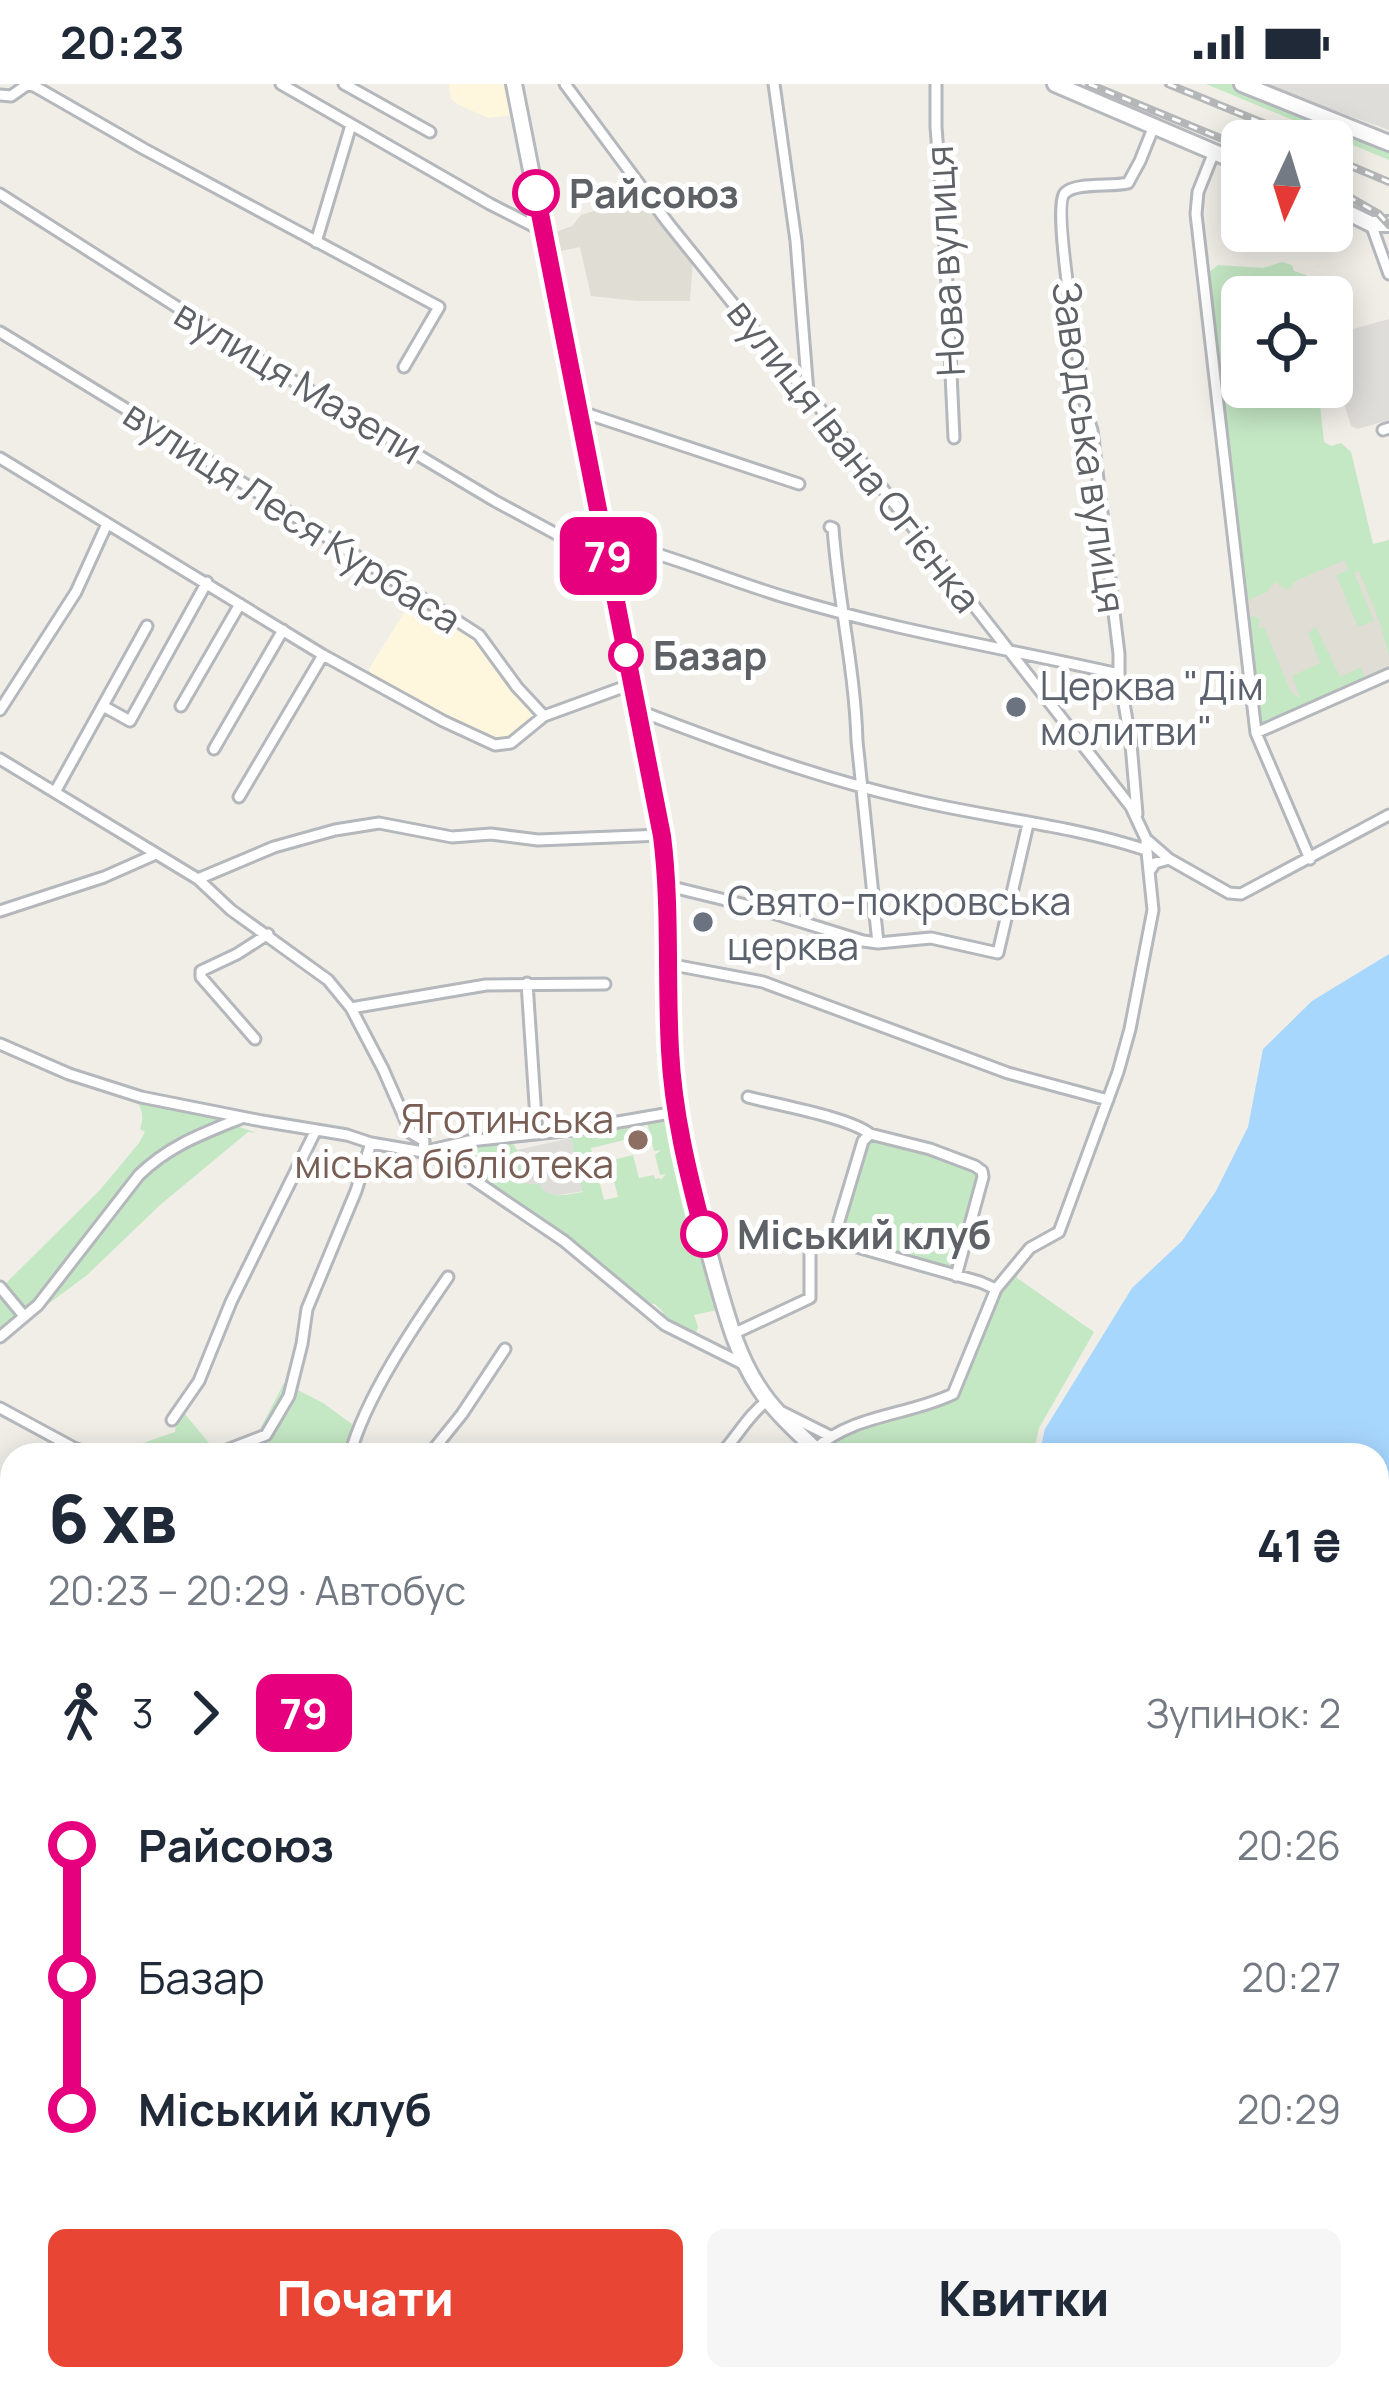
<!DOCTYPE html>
<html lang="uk">
<meta charset="utf-8">
<style>
:root{--surface:#fff;--page:#f6f6f7;--text:#1f2937;--muted:#747a83;--accent:#e84535}
body{margin:0;font-family:Manrope,sans-serif;background:var(--page);color:var(--text);height:100vh;display:flex;flex-direction:column;font-size:45px;white-space:nowrap}
*{box-sizing:border-box;margin:0}
p{font-size:39px;color:var(--muted)}
.icon{flex:none;width:66px;height:66px;fill:none;stroke:currentColor;stroke-width:2;stroke-linecap:round;stroke-linejoin:round}
.map{position:relative;flex:1;overflow:hidden}
.details{position:absolute;left:0px;top:1359px;width:1389px;height:948px;display:flex;flex-direction:column;background:var(--surface);border-radius:36px 36px 0 0;box-shadow:0 6px 30px #0003}
.details>*{flex:none}
.badge{padding:0 24px;border-radius:18px;font-size:42px;line-height:78px}
.needle{width:78px;rotate:184deg}
.controls{position:absolute;left:1221px;top:36px;display:grid;gap:24px}
.controls a{display:grid;place-items:center;width:132px;height:132px;border-radius:18px;background:var(--surface);box-shadow:0 6px 30px #0003;font-size:60px}
.map>.badge{position:absolute;translate:-50% -50%;box-shadow:0 0 0 6px #fff}
.legs{display:flex;align-items:center;gap:18px;height:132px;padding:0 48px;font-size:39px}
.legs p{margin-inline-start:auto}
.summary{display:flex;align-items:center;justify-content:space-between;height:204px;padding:0 48px}
h1{font-size:66px;font-weight:800;line-height:90px}
.primary-button{display:flex;gap:24px;margin-top:auto;padding:24px 48px}
.primary-button a{flex:1;height:138px;border-radius:18px;background:var(--accent);color:#fff;font-size:48px;font-weight:800;line-height:138px;text-align:center}
.primary-button a+a{background:var(--page);color:var(--text)}
ul{padding:0 48px;list-style:none}
li{display:flex;align-items:center;gap:42px;height:132px;font-size:45px}
li i{display:grid;place-items:center;width:18px;height:100%;margin:0 15px;background:currentColor}
li i::after{content:'';width:30px;height:30px;margin:-15px;border:9px solid;border-radius:50%;background:var(--surface)}
li p{margin-inline-start:auto}
li:first-child i{background:linear-gradient(#0000 50%,currentColor 0)}
li:last-child i{background:linear-gradient(currentColor 50%,#0000 0)}
.status{display:flex;justify-content:space-between;align-items:center;height:84px;padding:0 60px;background:var(--surface);direction:ltr}
.status svg{height:33px;fill:currentColor}
.map>svg:first-child{display:block}
</style>
<div class="status"><b>20:23</b><svg viewBox="0 0 49 12"><path d="M0 12V9h3v3zM5 12V6h3v6zM10 12V3h3v9zM15 12V0h3v12zM26 1h20v11H26zM47 4h2v5h-2z"/></svg></div>
<div class="map">
<svg width="1389" height="2307" viewBox="0 0 1389 2307">
<rect width="100%" height="100%" fill="#f0eee7"/>
<path fill="#fef7de" d="M449 0H505L511 31 488 34 459 21 451 15Z
M417 516 480 558 532 631 531 638 506 659H499L434 627 371 592 369 585 410 519Z"/>
<path fill="#dfddd9" d="M1271 0H1389V46L1272 4Z
M1389 235V336L1358 345 1351 342 1332 280V251Z
M571 1054 584 1107 527 1116 517 1066Z"/>
<path fill="#e0ddd5" d="M642 112 693 174 690 217H638L591 212 580 163 556 168 553 149 572 142 581 131Z
M1349 367 1389 552V586L1260 641 1228 394 1264 390Z"/>
<path fill="#c4e7c4" d="M1206 0H1240L1389 63V76Z
M1282 178 1292 181 1294 187 1306 191V205L1309 213H1242V303H1318L1324 358 1331 362 1341 359 1351 368 1373 460 1389 456V572L1380 539 1359 487 1354 489 1374 537 1358 543 1336 491 1348 486 1345 476 1293 498 1292 503 1285 505 1275 498 1267 508 1246 517 1208 189 1218 181 1263 184Z
M1244 531 1260 534 1258 544 1264 543 1291 608 1300 614 1292 592 1320 579 1308 549 1316 543 1340 593 1361 583 1365 595 1349 602 1350 610 1266 646 1258 640Z
M133 1015 220 1036 257 1049 248 1048 160 1121 86 1192 33 1231 14 1250 0 1259V1205L100 1106 139 1059 145 1048 140 1045C144 1035 143 1021 133 1015Z
M671 1034 695 1134 693 1138 718 1221 717 1226 694 1231 698 1243 696 1249 690 1251 663 1237V1228L655 1220 647 1219 619 1200 584 1166 558 1147 461 1082 433 1070 455 1067 491 1056 512 1058 517 1066 524 1099 540 1101C549 1117 568 1110 583 1108L571 1054 615 1044 617 1040 626 1042 643 1039 644 1045 637 1046V1053L591 1064 604 1116 618 1113 609 1077 633 1071 639 1094 654 1091 655 1095 660 1094 661 1096 666 1090 660 1091 655 1071 661 1066 654 1067 647 1038Z
M870 1053 928 1068 976 1085 979 1092 953 1183 949 1184 839 1155 840 1143 865 1061Z
M1017 1181V1194L1094 1248 1039 1344 1033 1371H838L825 1357 832 1350 947 1314 985 1227Z
M284 1299 323 1319 352 1340 345 1371H90L75 1362 137 1361 175 1348 176 1337 184 1329 214 1365 259 1347Z
M1389 1671V1852L1377 1845V1715Z
M0 1913 12 1914V2295H115L111 2307H0Z"/>
<path fill="#a8d7fe" d="M1389 870V1459L1377 1468V1371H1039L1045 1345 1132 1204 1182 1157 1216 1107 1248 1043 1263 965 1312 917Z
M0 1759 12 1763V1914L0 1913Z
M718 2295H950L947 2307H723Z"/>
<g fill="none" stroke-linecap="round" stroke-linejoin="round">
<g stroke="#b4b7bb" stroke-width="15">
<path id="street" d="M281 0 490 120 543 147
M344 0 430 48
M565 0 668 139 785 284 808 309 1131 723 1146 755 1169 775
M774 0 796 157 808 309
M936 0V43L945 159 954 354
M0 11 11 12 28 0 36 3 144 65 439 223 404 283
M1214 68 1198 108 1196 130 1256 649 1310 775
M0 110 282 290 495 417 560 452 607 465
M1371 140 1389 190
M316 158 351 41
M0 248 167 350 479 551 517 603 544 632 632 600
M579 327 799 400
M1383 346 1389 344
M0 374 323 571 443 637 495 661 511 659 544 632
M830 443 833 444C838 516 855 586 857 657L878 859
M605 455C668 470 727 496 788 514 897 547 1009 565 1119 590
M103 622 130 637 207 498
M181 622 240 520
M0 626 76 508 107 440
M637 626C726 660 818 694 910 715 987 734 1072 741 1146 766
M1256 649 1389 590
M214 665 283 546
M0 675 198 795 231 826 328 896 351 924 383 985 411 1049 424 1057 423 1068 469 1057 572 1046 676 1028
M55 708 147 542
M239 713 323 571
M1137 730 1131 660 1119 590V570L1092 346 1087 331C1083 302 1051 122 1065 109 1075 98 1113 103 1128 99L1140 77 1154 42
M1151 785 1155 779 1169 775 1229 809 1241 810 1389 731
M198 795 274 763 335 746 379 739 452 753 491 750 538 756 662 751
M668 802 750 822 863 857 878 859 931 854 998 869 1028 740
M0 827 104 793 156 770
M668 880 763 898 1008 989 1108 1016
M527 899 537 1050
M351 924 486 901 605 900
M255 955 201 893V887L237 870 268 850
M0 960 69 990 141 1013 262 1037 347 1051 371 1059 423 1068 458 1085 564 1157 665 1241 745 1281
M748 1013C777 1021 848 1033 870 1050
M836 1157 839 1137 863 1057 870 1050 930 1065 975 1082 982 1087 983 1093 956 1192
M0 1203 24 1232
M733 1250 810 1214V1163L813 1157C821 1155 827 1159 836 1157L980 1198 996 1205
M0 1253 38 1221 139 1091C170 1061 202 1050 241 1034
M0 1324 74 1364 95 1371
M782 1328 830 1352
M172 1336 199 1297 231 1218 316 1046
M815 1365C854 1330 907 1332 953 1310L996 1205 1030 1164 1059 1148 1118 988 1130 945 1153 826 1146 758
M214 1371 266 1351 289 1312 302 1260 307 1225 356 1107 371 1059
M350 1371C365 1314 414 1242 448 1193
M429 1371 462 1330 505 1265
M720 1371C737 1353 748 1331 768 1316
M0 1444 12 1432
M0 1455 12 1466
M1381 1488 1389 1481
M0 1557 12 1570
M1377 1577 1389 1570
M0 1688 12 1698
M1377 1705 1389 1658
M1377 1971 1389 1977
M1377 2176 1389 2178
M607 2295 608 2307
M1257 2295 1260 2307
M181 2307 183 2295
M281 2307 286 2295
M507 2307 510 2295
M1048 2307 1050 2295"/>
</g>
<g stroke="#b5b9be" stroke-width="20">
<path id="secondary" d="M514 0 662 751C671 824 665 897 670 970 676 1046 696 1121 716 1194 727 1232 737 1271 759 1304 775 1329 800 1350 821 1371
M1055 0 1242 80
M1242 0 1389 59
M1332 121 1371 140H1389
M1377 1649 1389 1658
M407 2307 410 2295"/>
</g>
<use href="#street" stroke="#fff" stroke-width="9"/>
<use href="#secondary" stroke="#fff" stroke-width="14"/>
<g stroke="#b5b6b7" stroke-width="8">
<path id="rail" d="M1089 0 1242 63
M1168 0 1307 57
M1332 74 1389 98
M1332 103 1379 130 1389 141"/>
</g>
<use href="#rail" stroke="#fff" stroke-width="3" stroke-dasharray="9" stroke-linecap="butt"/>
</g>
<g fill="none" stroke-linecap="round" stroke-linejoin="round">
<g stroke="#fff" stroke-width="27">
<path id="line-1" d="M536 109 662 752C671 823 666 895 670 966 673 1028 688 1090 704 1150"/>
</g>
<use href="#line-1" stroke="#e6007e" stroke-width="18"/>
</g>
<g fill="#fff" stroke="#e6007e" stroke-width="6">
<circle cx="536" cy="109" r="21"/>
<circle cx="626" cy="571" r="15"/>
<circle cx="704" cy="1150" r="21"/>
</g>
<g fill="#6b7280" stroke="#fff" stroke-width="4.5">
<circle cx="1016" cy="623" r="12"/>
<circle cx="703" cy="838" r="12"/>
</g>
<circle fill="#8d6e63" stroke="#fff" stroke-width="4.5" cx="638" cy="1056" r="12"/>
<g text-anchor="middle" dominant-baseline="central" stroke-width="10" stroke-linejoin="round" paint-order="stroke">
<g font-size="39" font-weight="bold" fill="#5e6267" stroke="#fff" text-anchor="start">
<text x="569" y="109">Райсоюз</text>
<text x="653" y="571">Базар</text>
<text x="737" y="1150">Міський клуб</text>
</g>
<g font-size="39" fill="#5e6267" stroke="#fff">
<text transform="translate(944 177) rotate(-93)">Нова вулиця</text>
<text transform="translate(299 297) rotate(31)">вулиця Мазепи</text>
<text transform="translate(1090 363) rotate(82)">Заводська вулиця</text>
<text transform="translate(855 371) rotate(52)">вулиця Івана Огієнка</text>
<text transform="translate(293 432) rotate(33)">вулиця Леся Курбаса</text>
</g>
<g font-size="39" fill="#5b616d" stroke="#fff" text-anchor="start">
<text x="1040" y="601">Церква "Дім<tspan x="1040" dy="45">молитви"</tspan></text>
<text x="727" y="816">Свято-покровська<tspan x="727" dy="45">церква</tspan></text>
</g>
<g font-size="39" fill="#785e54" stroke="#fff" text-anchor="end">
<text x="614" y="1034">Яготинська<tspan x="614" dy="45">міська бібліотека</tspan></text>
</g>
</g>
</svg>
<div class="controls">
<a><svg class="needle" viewBox="-14 -14 28 28"><path d="M0-13l5 13h-10z" fill="#e53935"/><path d="M0 13l5-13h-10z" fill="#747a83"/></svg></a>
<a><svg class="icon" aria-label="locate" viewBox="0 0 24 24"><circle cx="12" cy="12" r="6"/><path d="M12 2v4M12 18v4M2 12h4M18 12h4"/></svg></a>
</div>
<b class="badge" style="left:608px;top:472px;background:#e6007e;color:#fff">79</b>
<section class="details">
<div class="summary"><div><h1>6 хв</h1><p>20:23 – 20:29 · Автобус</p></div><b>41 ₴</b></div>
<div class="legs"><svg class="icon" aria-label="walk" viewBox="0 0 24 24"><circle cx="13" cy="4" r="2"/><path d="M13 8l-2 6 4 7M11 14l-3 7M7 12l3-4h3l4 4"/></svg>3<svg class="icon" aria-label="forward" viewBox="0 0 24 24"><path d="M9 5l7 7-7 7"/></svg><b class="badge" style="background:#e6007e;color:#fff">79</b><p>Зупинок: 2</p></div>
<ul>
<li><i style="color:#e6007e"></i><b>Райсоюз</b><p>20:26</p></li>
<li><i style="color:#e6007e"></i><span>Базар</span><p>20:27</p></li>
<li><i style="color:#e6007e"></i><b>Міський клуб</b><p>20:29</p></li>
</ul>
<div class="primary-button"><a>Почати</a><a>Квитки</a></div>
</section>
</div>
